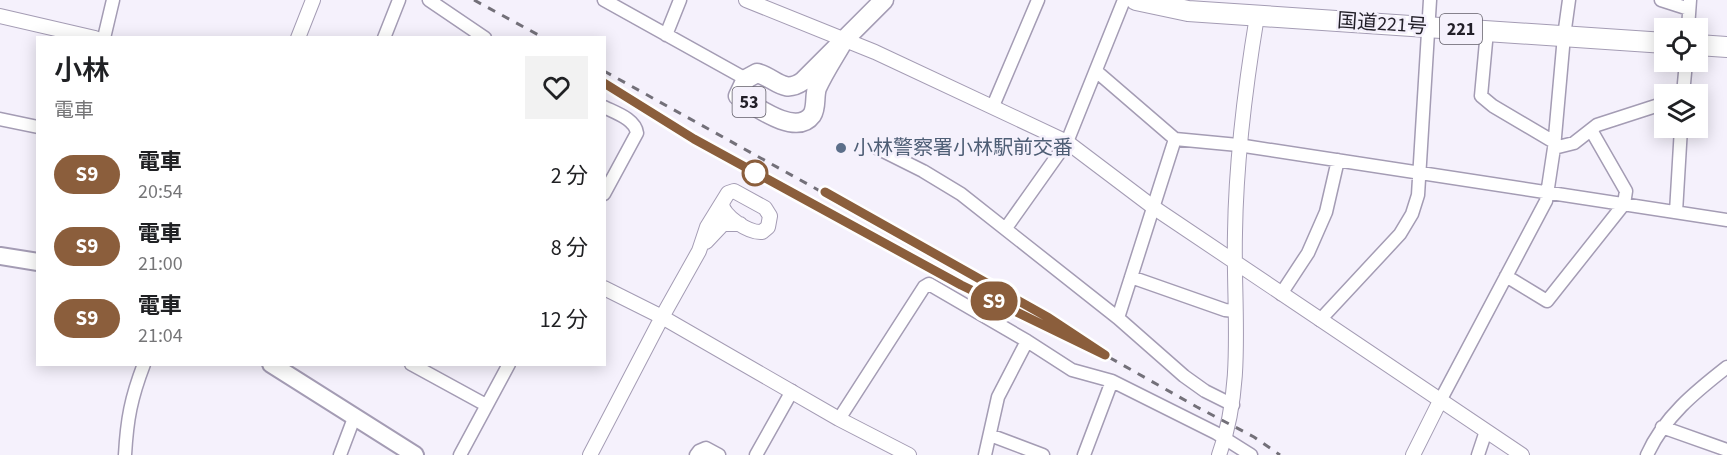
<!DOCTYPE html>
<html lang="ja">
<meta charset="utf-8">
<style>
:root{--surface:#fff;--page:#f2f2f2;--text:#202124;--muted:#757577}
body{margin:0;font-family:"Source Sans 3","Noto Sans JP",sans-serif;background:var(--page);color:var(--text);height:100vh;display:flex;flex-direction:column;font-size:22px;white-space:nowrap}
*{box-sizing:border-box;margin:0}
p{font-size:20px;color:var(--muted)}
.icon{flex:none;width:33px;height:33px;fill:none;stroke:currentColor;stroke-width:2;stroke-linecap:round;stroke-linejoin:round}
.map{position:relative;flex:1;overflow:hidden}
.details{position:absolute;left:36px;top:36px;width:570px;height:330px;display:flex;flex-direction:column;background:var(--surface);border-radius:0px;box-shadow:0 3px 15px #0003}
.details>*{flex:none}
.badge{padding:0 12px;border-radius:20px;font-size:21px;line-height:39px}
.controls{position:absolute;left:1654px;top:18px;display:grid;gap:12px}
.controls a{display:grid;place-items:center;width:54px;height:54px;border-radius:0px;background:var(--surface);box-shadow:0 3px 15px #0003;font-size:30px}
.map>.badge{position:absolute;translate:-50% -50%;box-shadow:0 0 0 3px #fff}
.round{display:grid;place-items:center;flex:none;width:63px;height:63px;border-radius:0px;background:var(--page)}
.summary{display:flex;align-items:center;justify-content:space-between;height:102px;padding:0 18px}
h1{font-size:28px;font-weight:600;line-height:45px}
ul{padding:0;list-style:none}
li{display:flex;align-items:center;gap:18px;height:72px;padding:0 18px}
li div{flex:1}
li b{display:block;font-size:22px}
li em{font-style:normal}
li .badge{min-width:66px;font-weight:700;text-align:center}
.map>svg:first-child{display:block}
</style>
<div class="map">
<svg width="1727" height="455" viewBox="0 0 1727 455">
<rect width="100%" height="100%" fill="#f5f1fc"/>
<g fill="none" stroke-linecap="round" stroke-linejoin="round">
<g stroke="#a49cb4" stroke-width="15">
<path id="minor" d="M429 0 485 38
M604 0 746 79
M1661 0 1689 9
M1688 28 1690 0
M1487 31 1481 96 1493 106 1554 142
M666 35 680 0
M104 38 113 0
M384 38 399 0
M1096 71 1175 139 1238 145 1727 220
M1683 94 1686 62
M993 106 1038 0
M604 107C616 113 635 119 637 133L604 194
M0 119 38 127
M877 148 923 171 961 194 1118 318 1184 376 1205 391 1233 405
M1554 148 1574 143 1597 125 1665 103
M1676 212 1681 128
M1006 228 1067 142 1124 0
M1506 276 1547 301 1624 204 1626 191 1591 130
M1131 277 1225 310 1235 311
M1281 294 1308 253 1326 212 1338 160
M1118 318 1175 139
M1320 320 1400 234 1412 214 1418 195 1430 0
M411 364 486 405
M1440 401 1546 201 1554 148 1564 36 1569 0
M839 419 924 287 929 284 1027 341 1072 370 1112 381 1216 433 1251 455
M1662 427 1727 450
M990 435 1043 455
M125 455C127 419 131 398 144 364
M340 455 354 418
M460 455 509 364
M696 455 699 451 706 448 719 455
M756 455 792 391
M985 455 998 397 1027 341
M1084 455 1112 381
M1478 455 1486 431
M1647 455C1664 417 1695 392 1727 367"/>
</g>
<g stroke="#a49cb4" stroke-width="16">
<path id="tertiary" d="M746 0 875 52 1067 142 1153 207 1522 455
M0 16 95 38
M298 38 313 0
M706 242 723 224H740
M604 288 662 317 839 419 909 455
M590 455 662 317 699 251 707 227 728 193 734 191 765 208 770 216 768 227 762 232C749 233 722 216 722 203
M1219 455C1245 385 1233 307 1235 233 1236 160 1245 88 1257 16
M1413 455 1440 401"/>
</g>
<g stroke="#a49cb4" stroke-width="20">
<path id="secondary" d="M0 256 38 262
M271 364 415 455"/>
</g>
<g stroke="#a49cb4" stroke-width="21">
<path id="primary" d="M844 40C835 56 824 72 817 88 814 97 817 107 812 115 796 137 755 106 738 96L746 79 757 73C776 78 783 95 803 81L884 0"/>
</g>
<g stroke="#a49cb4" stroke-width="22">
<path id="trunk" d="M1136 0 1188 11 1665 43
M1698 45 1727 47"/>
</g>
<use href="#minor" stroke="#fff" stroke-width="12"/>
<use href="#tertiary" stroke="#fff" stroke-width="14"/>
<use href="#secondary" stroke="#fff" stroke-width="16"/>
<use href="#primary" stroke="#fff" stroke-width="18"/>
<use href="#trunk" stroke="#fff" stroke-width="20"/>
<path stroke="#737079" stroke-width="3" stroke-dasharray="8 8" stroke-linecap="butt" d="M474 0 544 38
M604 71 1063 326
M604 83 694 139 736 163 961 285 1105 355 1197 407 1254 437 1280 455"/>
</g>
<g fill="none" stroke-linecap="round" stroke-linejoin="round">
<g stroke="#fff" stroke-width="14">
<path id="line" d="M604 83 694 139 961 285 1105 355 1049 318 825 192"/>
</g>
<use href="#line" stroke="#8b5e3c" stroke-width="9"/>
</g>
<circle fill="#5c6f8a" stroke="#f5f1fc" stroke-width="2" cx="841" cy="148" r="6"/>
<circle fill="#fff" stroke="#8b5e3c" stroke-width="3" cx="755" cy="173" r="12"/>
<g text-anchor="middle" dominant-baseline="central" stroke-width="5" stroke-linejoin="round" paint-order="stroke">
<g fill="#f5f1fc" stroke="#615e68" stroke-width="1.5">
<rect x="1440" y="14" width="42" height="30" rx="4.5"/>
<rect x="732.5" y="87" width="33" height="30" rx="4.5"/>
</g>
<g font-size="18" font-weight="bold" fill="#221f28">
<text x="1461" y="29">221</text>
<text x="749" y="102">53</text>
</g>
<g font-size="20" fill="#221f28" stroke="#f5f1fc">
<text transform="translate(1382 24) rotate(4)">国道221号</text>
</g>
<g font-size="20" fill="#4e5e75" stroke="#f5f1fc" text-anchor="start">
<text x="853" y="148">小林警察署小林駅前交番</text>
</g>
</g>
</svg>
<div class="controls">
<a><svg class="icon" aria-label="locate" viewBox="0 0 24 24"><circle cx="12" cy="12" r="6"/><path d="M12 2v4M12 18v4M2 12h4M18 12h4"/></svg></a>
<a><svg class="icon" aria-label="layers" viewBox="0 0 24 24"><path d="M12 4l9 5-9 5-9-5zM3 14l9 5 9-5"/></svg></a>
</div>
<b class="badge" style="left:994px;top:301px;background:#8b5e3c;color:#fff">S9</b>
<section class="details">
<div class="summary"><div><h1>小林</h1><p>電車</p></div><a class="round"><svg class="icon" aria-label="heart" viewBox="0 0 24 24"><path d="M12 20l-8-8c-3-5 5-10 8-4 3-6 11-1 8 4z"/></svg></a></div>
<ul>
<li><span class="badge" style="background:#8b5e3c;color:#fff">S9</span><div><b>電車</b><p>20:54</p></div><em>2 分</em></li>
<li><span class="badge" style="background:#8b5e3c;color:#fff">S9</span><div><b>電車</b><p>21:00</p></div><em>8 分</em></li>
<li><span class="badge" style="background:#8b5e3c;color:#fff">S9</span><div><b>電車</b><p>21:04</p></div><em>12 分</em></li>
</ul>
</section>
</div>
